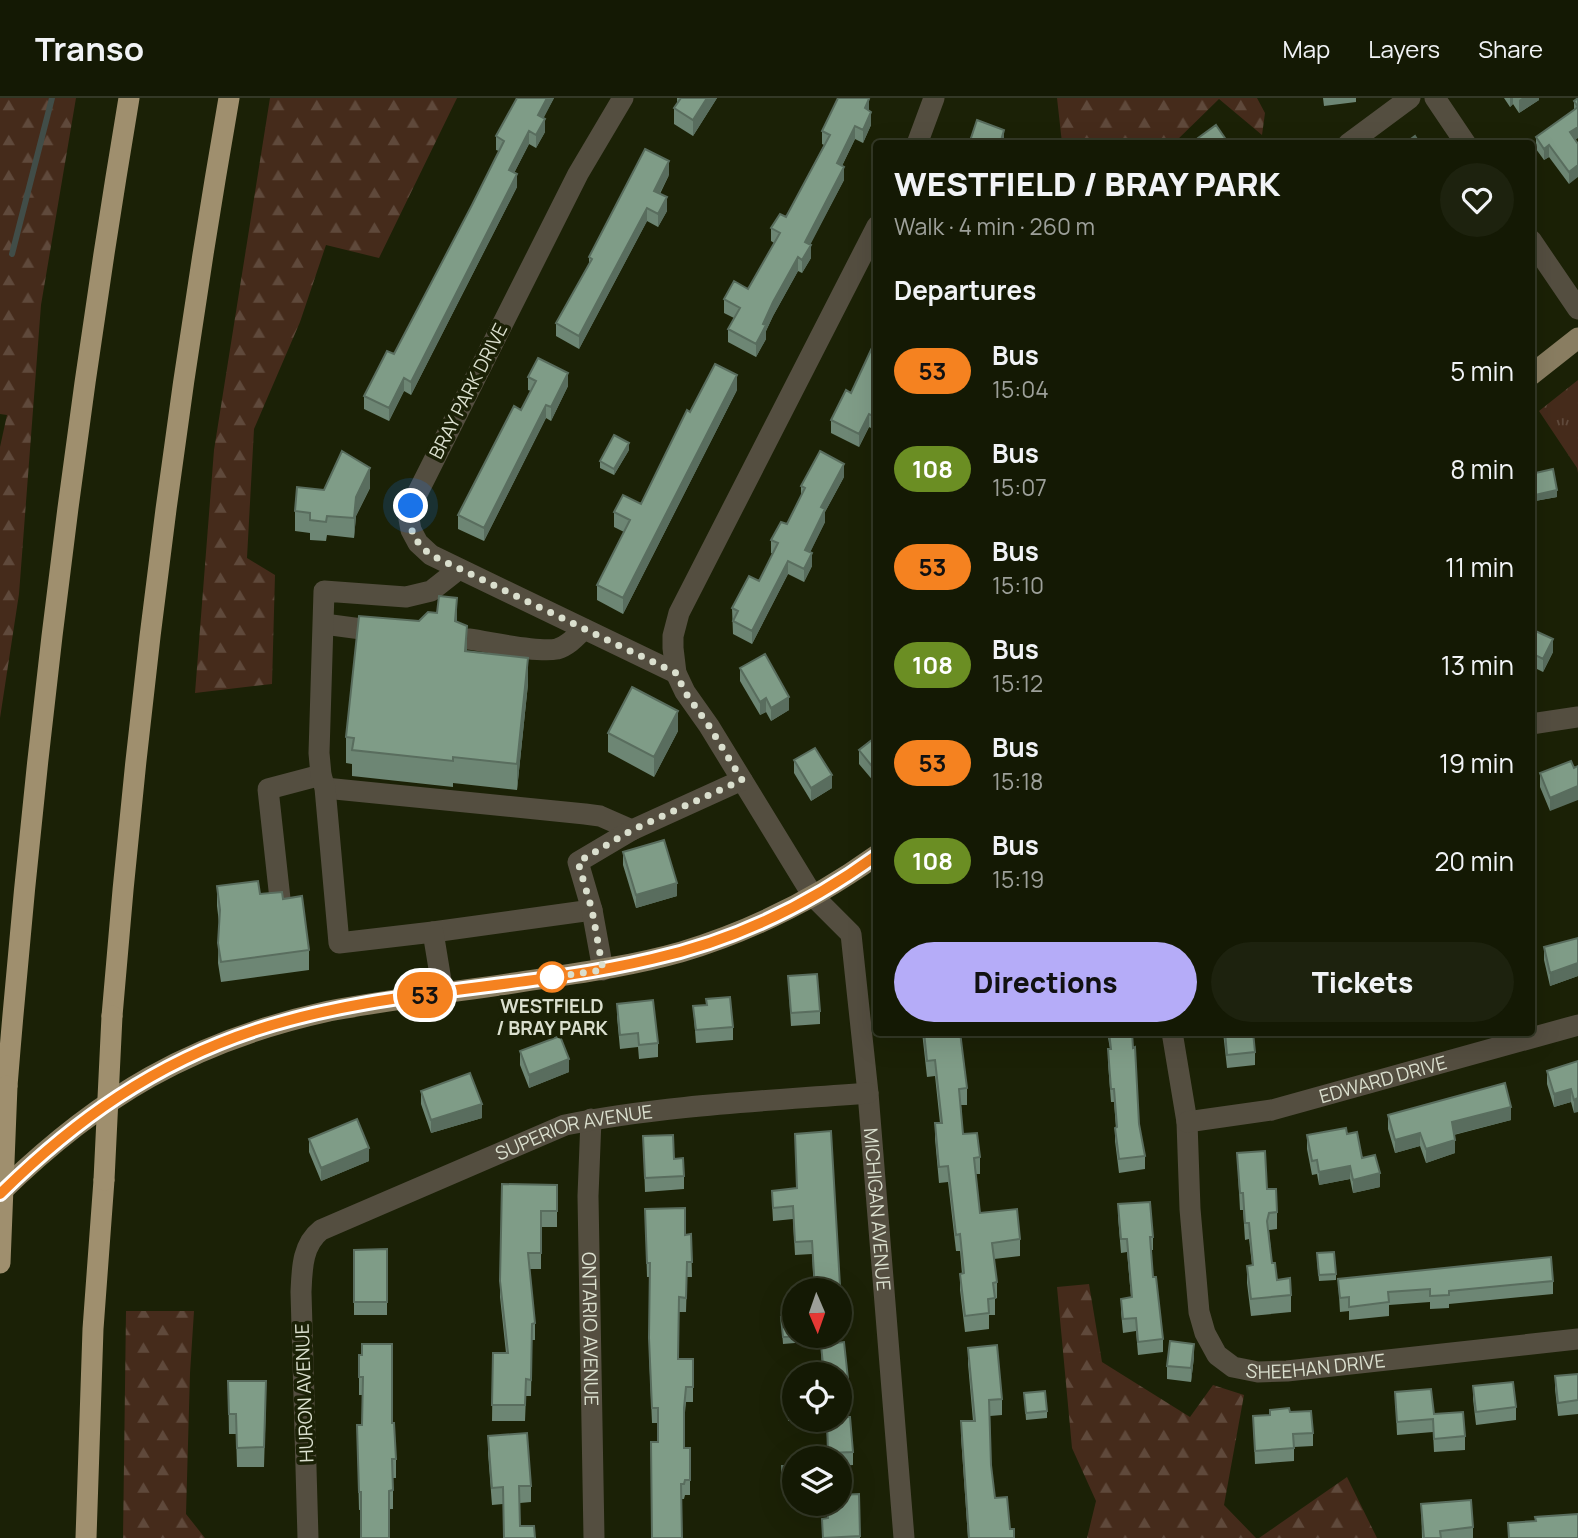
<!DOCTYPE html>
<meta charset="utf-8">
<style>
:root{--surface:#141904;--page:#1d220e;--text:#f1f3f6;--muted:#9da09a;--line:#333826;--accent:#b5acf8}
body{margin:0;font-family:Manrope,sans-serif;background:var(--page);color:var(--text);height:100vh;display:flex;flex-direction:column;font-size:26px;white-space:nowrap}
*{box-sizing:border-box;margin:0}
p{font-size:23px;color:var(--muted)}
.icon{flex:none;width:38px;height:38px;fill:none;stroke:currentColor;stroke-width:2;stroke-linecap:round;stroke-linejoin:round}
.map{position:relative;flex:1;overflow:hidden}
.side{position:absolute;left:873px;top:42px;width:662px;height:896px;display:flex;flex-direction:column;background:var(--surface);border-radius:7px;box-shadow:0 7px 28px #0002,0 0 0 2px var(--line)}
.side>*{flex:none}
.badge{padding:0 14px;border-radius:23px;font-size:24px;line-height:46px}
.needle{width:46px;rotate:178deg}
.fabs{position:absolute;left:782px;top:1180px;display:grid;gap:14px}
.fabs a{display:grid;place-items:center;width:70px;height:70px;border-radius:50%;background:var(--surface);box-shadow:0 7px 28px #0002,0 0 0 2px var(--line);font-size:35px}
.you{position:absolute;width:35px;height:35px;margin:-18px;border:5px solid #fff;border-radius:50%;background:#1a73e8;box-shadow:0 0 0 10px #1a73e833}
.map>.badge{position:absolute;translate:-50% -50%;box-shadow:0 0 0 4px #fff}
h2{padding:0 21px;font-size:26px;line-height:63px}
.round{display:grid;place-items:center;flex:none;width:74px;height:74px;border-radius:37px;background:var(--page)}
.summary{display:flex;align-items:center;justify-content:space-between;height:119px;padding:0 21px}
h1{font-size:33px;font-weight:800;line-height:52px}
.action{display:flex;gap:14px;margin-top:auto;padding:14px 21px}
.action a{flex:1;height:80px;border-radius:42px;background:var(--accent);color:#111;font-size:28px;font-weight:800;line-height:80px;text-align:center}
.action a+a{background:var(--page);color:var(--text)}
ul{padding:0;list-style:none}
li{display:flex;align-items:center;gap:21px;height:98px;padding:0 21px}
li div{flex:1}
li b{display:block;font-size:26px}
li em{font-style:normal}
li .badge{min-width:77px;font-weight:700;text-align:center}
header{display:flex;align-items:center;gap:42px;box-sizing:border-box;height:98px;padding:0 35px;background:var(--surface);border-bottom:2px solid var(--line)}
header strong{font-size:33px}
nav{display:flex;gap:38px;margin-inline-start:auto;font-size:24px}
.map>svg:first-child{display:block}
</style>
<header>
<strong>Transo</strong>
<nav><a>Map</a><a>Layers</a><a>Share</a></nav>
</header>
<div class="map">
<svg width="1578" height="1440" viewBox="0 0 1578 1440">
<defs>
<pattern id="grass-tufts" width="24" height="20" patternUnits="userSpaceOnUse" patternTransform="scale(1.75)"><rect width="24" height="20" fill="#452b1b"/><path d="M3 7l-1-3M5 7V3M7 7l1-3M15 17l-1-3M17 17v-4M19 17l1-3" fill="none" stroke="#5f493b"/></pattern>
<pattern id="forest-firs" width="22" height="20" patternUnits="userSpaceOnUse" patternTransform="scale(1.75)"><rect width="22" height="20" fill="#452b1b"/><path d="M5 1l3.5 6h-7zM16 11l3.5 6h-7z" fill="#5f493b"/></pattern>
</defs>
<rect width="100%" height="100%" fill="#1b2106"/>
<path fill="url(#grass-tufts)" d="M1578 282V375L1577 370 1539 313Z"/>
<path fill="url(#forest-firs)" d="M0 0H76L41 207 19 496 0 620V349L7 317 0 316Z
M270 0H457L379 160 326 147 300 224 254 331 247 460 275 477 272 586 195 595 214 352Z
M1057 0H1257L1265 15 1262 37 1219 1 1174 45H1062Z
M1089 1186 1102 1264 1190 1319 1213 1287 1244 1297 1224 1407 1256 1440H1087L1096 1403 1072 1350 1057 1189Z
M126 1213H194L190 1275 186 1416 205 1440H123Z
M1347 1379 1377 1440H1259Z"/>
<g fill="none" stroke-linecap="round" stroke-linejoin="round">
<path stroke="#414d48" stroke-width="6" d="M12 156 52 0"/>
<g stroke="#544e40" stroke-width="21">
<path d="M623 0 578 76 411 408 409 421 411 432 418 445 431 457 676 575"/>
<path d="M1435 0 1466 46"/>
<path d="M917 46 934 0"/>
<path d="M1348 46 1410 0"/>
<path id="s1" d="M877 128 679 515 673 538V550L676 575 685 594 709 628 813 798 851 836 868 995 904 1440"/>
<path d="M1531 142 1578 211"/>
<path d="M324 526 384 534"/>
<path d="M469 541C491 544 537 555 557 551 568 548 576 539 584 531"/>
<path d="M1531 626 1578 619"/>
<path d="M325 690 585 716 600 718 632 732"/>
<path d="M280 801 268 691 321 677"/>
<path d="M433 834 592 812"/>
<path d="M603 872 592 812 578 764 632 732 742 682"/>
<path d="M443 895 433 834 339 845 325 690 321 677 319 655 324 493 406 499 431 493 459 471"/>
<path id="s2" d="M1172 934 1187 1024 1190 1111 1199 1214 1205 1235 1217 1257 1233 1269 1258 1274 1287 1273 1578 1241"/>
<path id="s3" d="M591 1021 588 1098 594 1440"/>
<path id="s4" d="M1187 1024 1272 1012 1578 927"/>
<path id="s5" d="M308 1440 301 1194C302 1171 302 1147 321 1132L565 1027C664 1007 767 1003 868 995"/>
</g>
<path stroke="#897d61" stroke-width="21" d="M1531 277 1578 240
M0 1095C99 998 192 943 329 913 399 900 470 892 540 881 587 874 635 867 681 854 751 833 817 800 877 757"/>
<path stroke="#9f8f6e" stroke-width="21" d="M112 918C137 610 176 304 229 0
M7 988C34 656 74 328 129 0
M86 1440 93 1231 104 1082"/>
<path stroke="#9f8f6e" stroke-width="21" d="M104 1082 112 918
M0 1165 7 988"/>
</g>
<path fill="#6d8674" d="M517 0H554L543 20 545 34 536 50 529 46 514 75 517 89 411 297 404 293 389 323 364 311V298L394 256 472 107 499 53 496 52V38Z
M677 0H717L693 38 674 26V10L677 7Z
M1323 0H1356V4L1324 8Z
M1504 0H1539V2L1519 15 1513 6 1510 9Z
M1578 0 1575 42 1569 86 1549 59 1544 62 1536 51V39L1574 12V3Z
M869 13 871 27 863 45 855 41 842 68 844 82 810 146 811 160 802 175 798 173 773 218 766 233V241L756 259 728 244V231L734 220 724 215V201L748 191 774 145 771 143V130L786 119 824 47 822 46V33Z
M669 77 660 96 667 113 658 129 647 123 579 251 556 238V225L589 168V159Z
M877 239V333L869 329 859 349 831 335V322L851 295Z
M528 279 568 288 551 323 546 320 484 443 458 431V417L521 312 531 293 528 292Z
M737 292 623 516 597 502V487L624 434 614 429V414L641 406 690 314Z
M629 352 614 377 600 370V363Z
M1531 376 1557 399 1535 403 1531 385Z
M844 379 825 414V424L810 454 812 468 804 484 788 476 752 546 733 536 732 510 759 483 773 456 771 455V442L787 426 801 399V388Z
M370 390 356 418 354 440 327 437 326 443 310 442V435L295 433V413L324 392Z
M419 523 457 524 467 553 528 586 517 692 453 685V689L352 678V666L346 665V639Z
M1531 531 1553 554 1543 574 1531 568Z
M740 570 789 612 771 623 766 614 760 617 740 583Z
M877 624V684L875 685 859 666V652L873 640V627Z
M678 633 654 679 608 654V635Z
M794 662 832 690 811 703 794 675Z
M1574 670 1550 713 1540 689V675Z
M623 754 677 798 636 810 623 767Z
M217 788 283 801 309 852V872L221 884 218 865 219 825 217 808Z
M1578 840V878L1550 888 1544 862V849Z
M788 878 820 913V926L791 928Z
M617 906 658 945V959L639 961 638 949 620 951 617 919Z
M693 908 733 929V942L696 945Z
M922 934H960L967 990V1007H961L963 1036 980 1059V1076H976L980 1115 1020 1141V1158L994 1161 997 1184V1200L995 1201V1217H989V1231L965 1234 960 1192V1176H962L960 1153H956L948 1084 939 1085 935 1041V1025H940L935 978 927 979Z
M1107 934H1132L1139 1026 1145 1058V1071L1119 1075 1115 1043V1030H1116L1114 1004H1111L1108 965V951H1110Z
M1223 934H1253L1255 954V967L1227 970Z
M520 953 569 974 529 990 520 967Z
M1578 963 1574 1015 1571 1004 1554 1009 1547 986V973Z
M421 993 482 1020 431 1035 421 1006Z
M1388 1017 1511 1022 1454 1037 1455 1055 1426 1065 1420 1048 1395 1055 1388 1031Z
M831 1033 841 1205V1218H840V1192H814L812 1156 795 1157 793 1121 773 1123 772 1105V1093L797 1091 795 1036Z
M1347 1036 1362 1060 1380 1089 1353 1095 1350 1081 1319 1087 1317 1076 1312 1077 1307 1051V1037Z
M643 1038 674 1061 684 1078V1091L645 1094Z
M309 1041 369 1063 321 1083 309 1054Z
M1237 1055 1267 1091 1277 1114V1131L1269 1132 1272 1165 1277 1182 1291 1197V1214L1251 1218 1247 1185V1168L1252 1167 1249 1141 1245 1142 1243 1112H1240Z
M502 1086 557 1087V1129H541V1171H529L535 1225V1242H532L531 1298H526L525 1323H492L493 1255H506L500 1199Z
M1118 1106 1153 1139V1152H1151L1153 1179 1163 1241V1254L1138 1257 1136 1233 1123 1235 1121 1214V1201L1131 1199 1127 1154 1121 1155 1118 1119Z
M645 1111 685 1137 691 1136 692 1179H687L686 1214H679L678 1261H693V1304H686L684 1325V1350H690V1397H685L684 1401H681L658 1344V1325H652L649 1255 650 1179H647Z
M387 1151V1217H354V1152Z
M1317 1162 1336 1176V1182L1319 1183Z
M1338 1181 1553 1183V1196L1449 1206V1210L1430 1211V1204L1389 1207V1218L1349 1222V1213L1340 1214Z
M781 1219 806 1237 807 1244 783 1246Z
M821 1247 848 1281V1294L840 1295 843 1319 853 1354V1367L840 1368V1360H828L826 1321H840V1276H822Z
M968 1250 1002 1301V1317L990 1318 991 1367 995 1400 1014 1440H968L961 1339V1323H973L968 1266Z
M359 1257 392 1325 396 1361V1380H393V1411L359 1412 357 1327H362V1297H359Z
M1194 1259 1191 1284 1167 1281V1268Z
M1578 1276V1316L1558 1318 1555 1291V1278Z
M228 1283 266 1302 264 1369H237L236 1336H229Z
M786 1288H794V1321H825L788 1323Z
M1473 1288 1516 1309V1322L1476 1327 1473 1301Z
M1395 1294 1434 1316 1465 1338V1352L1434 1354 1433 1334 1397 1337Z
M1024 1295 1047 1313V1320L1026 1322Z
M1290 1314 1313 1335V1348L1294 1349V1363L1255 1366 1253 1318 1270 1317Z
M488 1338 531 1388V1404L520 1405 504 1440 503 1406 492 1407 488 1355Z
M782 1368H794V1396L783 1397Z
M859 1396 860 1440H823L827 1420Z
M1421 1406 1473 1429V1440H1422Z"/>
<path fill="#596d5e" d="M547 0H554L538 31V17Z
M707 0H717L693 38V22Z
M1510 0H1513V6L1510 9Z
M1522 0H1539V2L1519 15V2Z
M869 1V14L865 10Z
M871 14V27L863 45V32Z
M545 21V34L536 50V37Z
M855 28V41L837 78V65Z
M1578 29V40L1570 46V34Z
M1004 32V45L1000 46Z
M529 33V46L509 85V72Z
M1549 47V59L1544 62V51Z
M669 63V77L654 106V93Z
M1578 67V79L1569 86V74Z
M844 69V82L805 157V144Z
M517 76V89L411 297V284Z
M667 99V113L658 129V116Z
M647 110V123L579 251V238Z
M811 147V160L802 175V162Z
M798 159V173L773 218 766 233V241L756 259V246L763 226 773 204Z
M568 275V288L551 323V309Z
M737 277V292L623 516V500Z
M404 280V293L389 323V310Z
M546 307V320L484 443V430Z
M869 316V329L859 349V336Z
M629 345V352L614 377V371Z
M844 366V379L825 414V424L805 465V452L821 409Z
M370 370V390L356 418 354 440V420L356 399Z
M1557 392V399L1535 403V397Z
M812 455V468L804 484V471Z
M788 463V476L752 546V533Z
M457 500V526L455 523Z
M467 528V554L465 553Z
M1553 541V554L1543 574V561Z
M528 560V586L517 692V666Z
M789 599V612L771 623V610Z
M766 600V614L760 617V604Z
M678 613V633L654 679V659Z
M877 671V684L875 685V672Z
M832 677V690L811 703V690Z
M1578 688V702L1550 713V700Z
M677 785V798L636 810V797Z
M1578 865V878L1550 888V875Z
M569 961V974L529 990V977Z
M1571 991V1004L1554 1009V996Z
M1578 1000V1014L1574 1015V1002Z
M482 1006V1020L431 1035V1022Z
M1511 1009V1022L1452 1037V1024Z
M1420 1035V1048L1395 1055V1042Z
M1455 1042V1055L1426 1065V1051Z
M369 1050V1063L321 1083V1070Z
M1350 1068V1081L1319 1087V1074Z
M1380 1075V1089L1353 1095V1082Z
M1194 1246V1259L1191 1284V1270Z"/>
<path fill="#7f9c87" stroke="#596d5e" stroke-width="2" d="M517 0H547L538 17 545 21 536 37 529 33 509 72 517 76 411 284 404 280 389 310 364 298 387 253 394 256 472 107 504 43 496 38Z
M681 0H707L693 22 674 10Z
M838 0H867L869 1 865 10 871 14 863 32 855 28 837 65 844 69 805 144 811 147 802 162 798 159 773 204 763 226 766 227 756 246 728 231 740 210 724 201 734 183 748 191 780 135 771 130 780 116 786 119 830 37 822 33Z
M1578 0V29L1570 34 1578 46V67L1569 74 1549 47 1544 51 1536 39 1578 9 1574 3Z
M977 22 1004 32 1000 46H969Z
M1216 27 1229 46H1201L1198 40Z
M1415 38 1420 46H1404Z
M645 51 669 63 654 93 667 99 658 116 647 110 579 238 556 225 592 161 589 159Z
M877 239V320L869 316 859 336 831 322 846 292 851 295Z
M538 260 568 275 551 309 546 307 484 430 458 417 514 308 521 312 536 283 528 279Z
M715 266 737 277 623 500 597 487 630 422 614 414 623 397 641 406 687 312 690 314Z
M614 337 629 345 614 371 600 363Z
M342 353 370 370 356 399 354 420 327 418 326 424 310 422V415L295 413 297 389 324 392Z
M820 353 844 366 821 409 825 411 805 452 812 455 804 471 788 463 752 533 733 523 738 513 732 510 749 478 759 483 778 445 771 442 781 424 787 426 805 390 801 388Z
M1553 371 1557 392 1535 397 1531 376Z
M439 498 457 500 455 523 467 528 465 553 528 560 517 666 453 659V663L352 652 354 640 346 639 359 518 419 523 428 514 437 515Z
M1531 531 1553 541 1543 561 1531 555Z
M765 556 789 599 771 610 766 600 760 604 740 570Z
M632 589 678 613 654 659 608 635Z
M877 638V671L875 672 859 652Z
M815 650 832 677 811 690 794 662Z
M1571 663 1574 670 1578 668V688L1550 700 1540 675Z
M664 742 677 785 636 797 623 754Z
M258 783 260 796 282 794 283 801 302 798 309 852 221 864 218 845 220 812 217 788Z
M1578 840V865L1550 875 1544 849Z
M817 876 820 913 791 915 788 878Z
M730 899 733 929 696 932 693 908 707 907 706 901Z
M653 902 658 945 639 947 638 935 620 937 617 906Z
M924 934H960L967 990 959 991 963 1036 977 1035 980 1059 974 1060 980 1115 1017 1111 1020 1141 992 1145 997 1184 993 1185 995 1200 988 1201 989 1215 965 1218 960 1176 964 1175 960 1136 956 1137 948 1068 939 1069 935 1025H942L935 962 927 963Z
M1109 934H1132L1133 950 1135 949 1139 1026 1145 1058 1119 1061 1115 1030 1117 1029 1114 991H1111L1108 951H1111Z
M1225 934H1253L1255 954 1227 957Z
M560 938 569 961 529 977 520 953Z
M1578 963V1000L1574 1002 1571 991 1554 996 1547 973Z
M470 975 482 1006 431 1022 421 993Z
M1505 985 1511 1009 1452 1024 1455 1042 1426 1051 1420 1035 1395 1042 1388 1017Z
M357 1021 369 1050 321 1070 309 1041Z
M1346 1030 1347 1036 1357 1034 1362 1060 1375 1057 1380 1075 1353 1082 1350 1068 1319 1074 1317 1062 1312 1063 1307 1037Z
M831 1033 841 1205H840V1192H815L812 1143 795 1144 793 1108 773 1110 772 1093 797 1090 795 1036Z
M673 1037 674 1061 683 1060 684 1078 645 1080 643 1038Z
M1265 1053 1267 1091H1276L1277 1114 1269 1115 1267 1123 1272 1165H1275L1277 1182 1290 1180 1291 1197 1251 1201 1247 1168 1253 1167 1249 1125H1245L1243 1095H1240L1237 1055Z
M502 1086 557 1087V1113H541V1155H528L535 1225 532 1226 531 1282 526 1281 525 1307H492L493 1255H508L500 1183Z
M1150 1104 1153 1139H1150L1153 1179H1156L1163 1241 1138 1244 1136 1220 1123 1221 1121 1201 1132 1199 1127 1141H1121L1118 1106Z
M685 1110V1137L691 1136 692 1164H687L686 1200 679 1199 678 1261H693V1289H686L684 1310V1350H690V1382H685L684 1386H681L682 1440H652L651 1344H658V1310H652L649 1240 650 1165H647L645 1111Z
M387 1151V1204H354V1152Z
M1334 1154 1336 1176 1319 1177 1317 1155Z
M1551 1159 1553 1183 1449 1193V1197L1430 1198V1191L1388 1194 1389 1204 1349 1209V1199L1340 1200 1338 1181Z
M794 1218V1237L807 1238 783 1239 781 1219Z
M1170 1243 1194 1246 1191 1270 1167 1268Z
M844 1244 848 1281 840 1282V1276H824L821 1247Z
M362 1246H392V1325H394L396 1361H392L393 1392 389 1393V1440H361V1394H359L357 1327H362L363 1279H359V1257H362Z
M997 1247 1002 1301 989 1302 991 1367 995 1400 1007 1399 1010 1431H1014V1440H969L961 1323H975L968 1250Z
M1578 1276V1302L1558 1305 1555 1278Z
M228 1283H266L264 1349 237 1350 236 1316H229Z
M1513 1284 1516 1309 1476 1314 1473 1288Z
M786 1288H794V1310H788Z
M1431 1291 1434 1316 1463 1314 1465 1338 1434 1341 1433 1321 1397 1324 1395 1294Z
M1045 1293 1047 1313 1026 1315 1024 1295Z
M840 1294 843 1319H850L853 1354 828 1355 827 1321H840Z
M1289 1310 1290 1314 1311 1313 1313 1335 1293 1336 1294 1350 1255 1353 1253 1318 1270 1317V1312Z
M527 1335 531 1388H519L520 1428H534L535 1440H504L503 1389 492 1390 488 1338Z
M782 1368H794V1390H783Z
M859 1396 860 1438 823 1440 822 1421 828 1420 827 1405H840V1397Z
M1471 1402 1473 1429 1440 1433 1441 1440H1424L1421 1406Z
M1578 1416V1440H1509L1508 1425 1536 1423 1535 1419Z"/>
<g fill="none" stroke-linecap="round" stroke-linejoin="round">
<g stroke="#fff" stroke-width="16">
<path id="line" d="M0 1096C75 1022 155 965 256 932 384 890 522 892 652 861 733 843 810 806 877 757"/>
</g>
<use href="#line" stroke="#f58220" stroke-width="10"/>
<path stroke="#dadfce" stroke-width="7" stroke-dasharray="0 12.6" d="M411 408C407 429 414 444 431 457L676 575 685 594 709 628 742 682 632 732 578 764 592 812 603 872 545 880 552 879"/>
</g>
<circle fill="#fff" stroke="#f58220" stroke-width="3.5" cx="552" cy="879" r="14"/>
<g text-anchor="middle" dominant-baseline="central" stroke-width="7" stroke-linejoin="round" paint-order="stroke">
<g font-size="19" fill="#dadfce" stroke="#1b2106">
<text transform="translate(468 293) rotate(-63)">BRAY PARK DRIVE</text>
<text stroke="none"><textPath href="#s4" startOffset="201">EDWARD DRIVE</textPath></text>
<text stroke="none"><textPath href="#s5" startOffset="586">SUPERIOR AVENUE</textPath></text>
<text stroke="none"><textPath href="#s1" startOffset="1088">MICHIGAN AVENUE</textPath></text>
<text stroke="none"><textPath href="#s3" startOffset="210">ONTARIO AVENUE</textPath></text>
<text stroke="none"><textPath href="#s2" startOffset="432">SHEEHAN DRIVE</textPath></text>
<text transform="translate(304 1295) rotate(-92)">HURON AVENUE</text>
</g>
<g font-size="19" font-weight="bold" fill="#dadfce" stroke="#1b2106">
<text x="552" y="908">WESTFIELD<tspan x="552" dy="22">/ BRAY PARK</tspan></text>
</g>
</g>
</svg>
<div class="fabs">
<a><svg class="needle" viewBox="-14 -14 28 28"><path d="M0-13l5 13h-10z" fill="#e53935"/><path d="M0 13l5-13h-10z" fill="#9da09a"/></svg></a>
<a><svg class="icon" aria-label="locate" viewBox="0 0 24 24"><circle cx="12" cy="12" r="6"/><path d="M12 2v4M12 18v4M2 12h4M18 12h4"/></svg></a>
<a><svg class="icon" aria-label="layers" viewBox="0 0 24 24"><path d="M12 4l9 5-9 5-9-5zM3 14l9 5 9-5"/></svg></a>
</div>
<div class="you" style="left:411px;top:408px"></div>
<b class="badge" style="left:425px;top:897px;background:#f58220;color:#111">53</b>
<section class="side">
<div class="summary"><div><h1>WESTFIELD / BRAY PARK</h1><p>Walk · 4 min · 260 m</p></div><a class="round"><svg class="icon" aria-label="heart" viewBox="0 0 24 24"><path d="M12 20l-8-8c-3-5 5-10 8-4 3-6 11-1 8 4z"/></svg></a></div>
<h2>Departures</h2>
<ul>
<li><span class="badge" style="background:#f58220;color:#111">53</span><div><b>Bus</b><p>15:04</p></div><em>5 min</em></li>
<li><span class="badge" style="background:#6b8e23;color:#fff">108</span><div><b>Bus</b><p>15:07</p></div><em>8 min</em></li>
<li><span class="badge" style="background:#f58220;color:#111">53</span><div><b>Bus</b><p>15:10</p></div><em>11 min</em></li>
<li><span class="badge" style="background:#6b8e23;color:#fff">108</span><div><b>Bus</b><p>15:12</p></div><em>13 min</em></li>
<li><span class="badge" style="background:#f58220;color:#111">53</span><div><b>Bus</b><p>15:18</p></div><em>19 min</em></li>
<li><span class="badge" style="background:#6b8e23;color:#fff">108</span><div><b>Bus</b><p>15:19</p></div><em>20 min</em></li>
</ul>
<div class="action"><a>Directions</a><a>Tickets</a></div>
</section>
</div>
